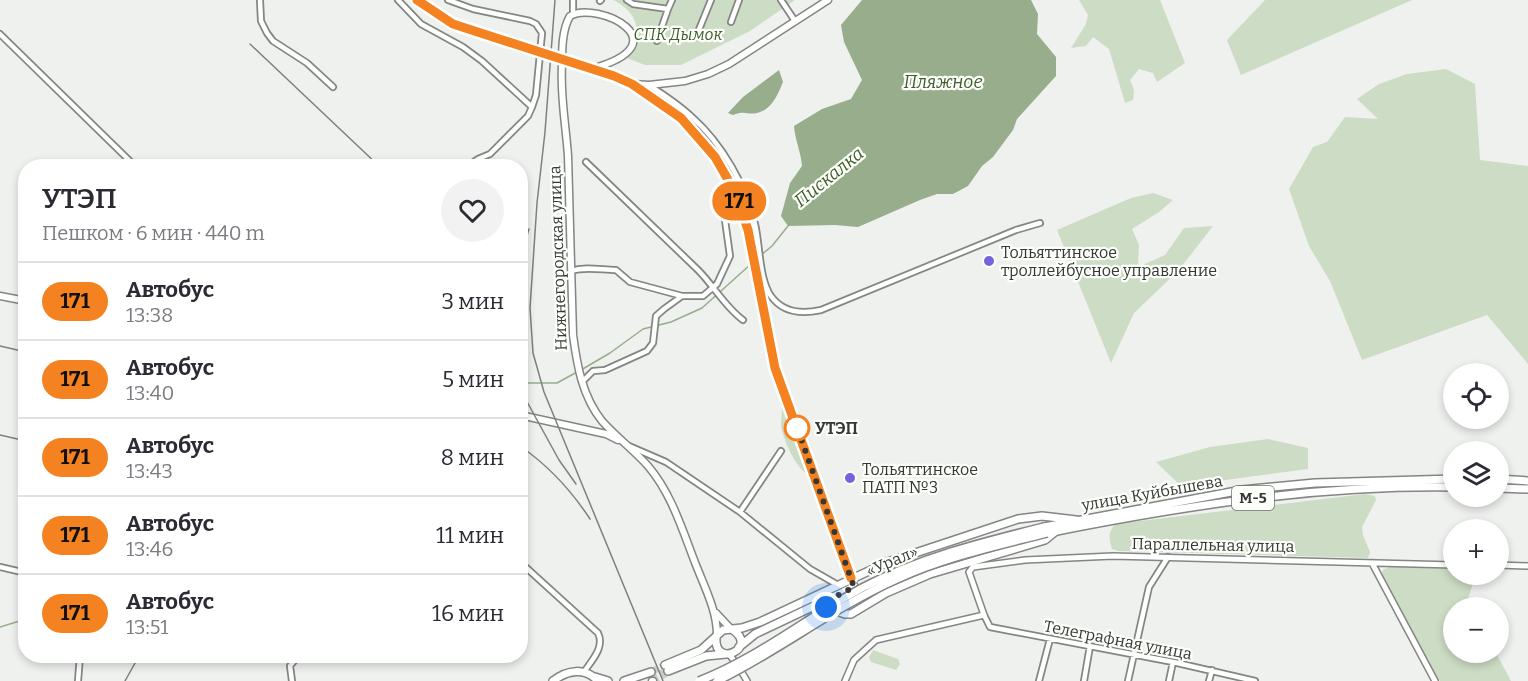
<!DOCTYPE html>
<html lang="ru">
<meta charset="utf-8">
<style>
:root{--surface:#fff;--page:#f2f2f3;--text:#2b2b33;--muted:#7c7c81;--line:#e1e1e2}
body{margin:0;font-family:Bitter,serif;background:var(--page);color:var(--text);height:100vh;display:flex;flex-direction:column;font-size:22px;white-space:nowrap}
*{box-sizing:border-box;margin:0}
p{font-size:20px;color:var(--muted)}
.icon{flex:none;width:33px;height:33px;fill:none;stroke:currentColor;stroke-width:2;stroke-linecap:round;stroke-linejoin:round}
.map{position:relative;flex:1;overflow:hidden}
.panel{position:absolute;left:18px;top:159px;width:510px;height:504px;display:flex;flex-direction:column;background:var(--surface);border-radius:24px;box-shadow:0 3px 9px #0003}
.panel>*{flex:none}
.badge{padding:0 12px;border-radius:20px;font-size:21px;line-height:39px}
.tools{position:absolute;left:1443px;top:363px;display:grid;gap:12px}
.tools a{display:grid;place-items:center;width:66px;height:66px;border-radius:50%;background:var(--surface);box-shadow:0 3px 9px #0003;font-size:30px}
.you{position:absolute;width:30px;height:30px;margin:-15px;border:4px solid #fff;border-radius:50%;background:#1a73e8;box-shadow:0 0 0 9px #1a73e833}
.map>.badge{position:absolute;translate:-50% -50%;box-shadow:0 0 0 3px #fff}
.round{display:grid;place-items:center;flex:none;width:63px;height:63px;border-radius:32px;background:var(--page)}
.head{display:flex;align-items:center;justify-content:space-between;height:102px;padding:0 24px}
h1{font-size:28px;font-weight:600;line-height:45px}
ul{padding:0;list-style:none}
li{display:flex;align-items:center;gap:18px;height:78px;padding:0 24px;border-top:2px solid var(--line)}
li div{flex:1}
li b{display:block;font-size:22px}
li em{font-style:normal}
li .badge{min-width:66px;font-weight:700;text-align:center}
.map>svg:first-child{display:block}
</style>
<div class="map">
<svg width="1528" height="681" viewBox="0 0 1528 681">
<rect width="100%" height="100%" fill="#eef1ed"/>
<path fill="#cddcc4" d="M613 0H795L750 31 681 65H645L627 58C644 34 639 13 613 0Z
M1079 0H1160L1185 63 1157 82 1153 73 1139 69 1130 80 1134 90 1133 100 1125 103 1109 49 1093 37 1086 46 1071 48 1086 24 1088 15Z
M1265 0H1412L1241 75 1227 40Z
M1446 69 1475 84 1480 160 1528 166V364L1487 315 1362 360 1330 281 1309 246 1289 189 1313 147 1327 142 1345 117 1378 119 1357 99 1379 84 1407 74Z
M1153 193 1173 200 1159 212 1132 229 1139 245 1138 267 1165 255 1184 228 1213 226 1178 271 1134 313 1111 363 1057 230 1131 198Z
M782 406H784L785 409 784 410 806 473C795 466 783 439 781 426 781 420 782 413 782 406Z
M1268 439 1308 448V469L1181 486 1156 462 1210 447Z
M1365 494 1375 496 1376 500 1362 527 1363 535 1370 552 1368 558 1119 551 1112 549C1109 538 1108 533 1115 524Z
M1389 567 1453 568 1454 574 1482 575 1483 582 1473 583 1468 599 1473 607 1454 608V652L1496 653 1511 681H1440L1426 661 1384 580 1382 574 1383 570Z
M873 650 898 659 900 664 896 670 871 662 869 657Z"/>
<path fill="#97ad8b" d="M862 0H1031L1038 14 1037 34 1056 57V76L1017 119 1013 130 993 157 982 166 968 186 953 194H937L920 200 858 227 835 225 788 226 781 216 790 183 802 166C801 152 795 140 794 126L822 109 851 99 862 80 844 42 841 25Z
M779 70 783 82C778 94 772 110 757 113 747 115 745 110 733 115L728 113 743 97Z"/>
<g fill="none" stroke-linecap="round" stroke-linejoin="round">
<path stroke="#97ad8b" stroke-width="1.5" d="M761 255 772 246 788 226
M581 370 610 353 643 329 671 322 702 308 751 264
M520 383H557L577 372
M0 627 26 619"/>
<path stroke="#c9ccc8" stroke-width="6" stroke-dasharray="6 3" stroke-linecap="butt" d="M653 681 668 673"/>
<path stroke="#c9ccc8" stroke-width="7" stroke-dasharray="7 3.5" stroke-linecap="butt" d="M651 672 665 665
M650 677 668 671"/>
<g stroke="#838682" stroke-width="8">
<path id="minor" d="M260 0 261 21 267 33 273 41 307 63 333 87
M398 0 421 24 463 47 482 61 532 107
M448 0 473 9 530 21 536 24 542 33 536 95 532 107 528 116 490 154 478 159 468 166
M627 0 633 4 668 9 672 0
M781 0 795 21
M600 1 601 0
M573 11V0
M731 22 739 0
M0 34 135 166
M696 37 711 0
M657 41 668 9
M649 85C664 95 680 105 693 118 722 144 746 186 755 224 760 245 759 279 771 296 783 313 803 314 821 310L1016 230 1040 223
M586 162 698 270C714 286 725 307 743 320
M571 271C585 266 602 270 616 270L630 282 682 296
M582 382 593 371 605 370 647 351 653 343 656 316 664 309 682 296H703L717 284 730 256 723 206 724 195 726 190 732 186
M629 446 666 462 740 512 810 569 838 585
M740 512 781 451
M520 562 598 633C605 647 592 660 584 672
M0 567 26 573
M984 615 990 627 1173 662 1255 681
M78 681 80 656
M292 681 290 666 298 656
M1039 681 1050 639
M1084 681 1090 646
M1128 681 1149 587 1168 557
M1169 681 1173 662
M1209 681 1212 670"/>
</g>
<g stroke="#838682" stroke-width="8">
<path id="tertiary" d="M1372 563 1435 681
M1498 565 1528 566
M729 654 738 666 747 681
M845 681 854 660 876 640 984 615 969 572 973 567 1025 560 1113 556 1454 565"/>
</g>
<g stroke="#838682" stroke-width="9">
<path id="secondary" d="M591 69C685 43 597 0 570 16 562 30 562 49 562 65 560 96 566 126 568 156 570 216 571 275 573 335 577 365 582 396 602 421 616 437 634 450 648 466 672 494 683 532 696 565 705 588 717 611 717 635
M632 84 649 85 685 81 708 74 729 64 828 0
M0 296 26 301
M520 415 606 434 618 440
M716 613 731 629
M652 681H653"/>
</g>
<g stroke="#838682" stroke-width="10">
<path id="primary" d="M417 0 453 24 527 47
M584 67 632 84 681 118 715 157 735 192 748 230 775 368 854 587 755 634 739 647
M834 610 845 614H851L886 593 930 574 1045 540 1056 531
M716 638C714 669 759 648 733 630
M665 665 701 650 723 630 742 628 760 622 888 562 1018 519 1042 516 1076 520
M668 671 706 656 726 654
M595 677 608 681
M553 681C567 670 585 667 598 681
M624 681 651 672"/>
</g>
<g stroke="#838682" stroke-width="10">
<path id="trunk" d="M1498 479 1528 481
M1498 488 1528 489
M1044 527 1242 490 1315 483 1454 479
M1047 533C1181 506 1316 485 1454 487"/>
</g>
<use href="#minor" stroke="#fff" stroke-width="4.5"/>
<use href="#tertiary" stroke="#fff" stroke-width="5"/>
<use href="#secondary" stroke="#fff" stroke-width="6"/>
<use href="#primary" stroke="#fff" stroke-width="7"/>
<use href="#trunk" stroke="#fff" stroke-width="7"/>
<path stroke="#7e807d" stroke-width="1.5" d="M555 0 545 132 537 203 530 308 533 353 544 392 663 681
M250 44 379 166
M520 257 529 229
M0 346 26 352
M520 389 559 460 576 484
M0 435 26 441
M520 446C549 466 571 490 590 519
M125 681 139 656"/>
<g stroke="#838682" stroke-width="10" stroke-linecap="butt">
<path id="primary-bridge" d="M527 47 584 67"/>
</g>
<g stroke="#838682" stroke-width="10" stroke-linecap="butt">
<path id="trunk-bridge" d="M699 681C758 658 807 618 862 588 919 558 983 542 1044 527
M717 681C779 651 834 607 897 579 944 557 997 546 1047 533"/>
</g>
<use href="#primary-bridge" stroke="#fff" stroke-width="7"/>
<use href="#trunk-bridge" stroke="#fff" stroke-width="7"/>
</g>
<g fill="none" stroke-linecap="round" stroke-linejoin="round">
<g stroke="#fff" stroke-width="14">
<path id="line" d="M417 0 453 24 614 76 632 84 681 118 715 157 735 192 748 230 775 368 851 578"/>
</g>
<use href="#line" stroke="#f58220" stroke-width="9"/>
<path stroke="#373836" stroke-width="6" stroke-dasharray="0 10.8" d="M797 428 794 419 854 587 817 606 826 607"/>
</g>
<g fill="#7264df" stroke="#fcfffa" stroke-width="2">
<circle cx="989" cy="261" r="6"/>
<circle cx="850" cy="478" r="6"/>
</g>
<circle fill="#fff" stroke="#f58220" stroke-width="3" cx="797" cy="428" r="12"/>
<g text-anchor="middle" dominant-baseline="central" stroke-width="4.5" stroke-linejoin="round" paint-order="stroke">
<rect fill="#fcfffa" stroke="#727471" stroke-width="1.5" x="1232" y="486" width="42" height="24" rx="4.5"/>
<g font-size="15" font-weight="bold" fill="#373836">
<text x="1253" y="498">М-5</text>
</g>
<g font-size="16" font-style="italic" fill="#3e5c2a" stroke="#fcfffa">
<text x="678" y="34">СПК Дымок</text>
</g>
<g font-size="16" fill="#373836" stroke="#fcfffa" text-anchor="start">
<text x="1001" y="252">Тольяттинское<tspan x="1001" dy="18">троллейбусное управление</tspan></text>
<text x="862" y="469">Тольяттинское<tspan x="862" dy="18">ПАТП №3</tspan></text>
</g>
<g font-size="16" fill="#373836" stroke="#fcfffa">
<text transform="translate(558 258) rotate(-92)">Нижнегородская улица</text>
<text transform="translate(1152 493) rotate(-10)">улица Куйбышева</text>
<text transform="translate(1213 545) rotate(1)">Параллельная улица</text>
<text transform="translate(892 561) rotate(-23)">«Урал»</text>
<text transform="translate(1118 640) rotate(11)">Телеграфная улица</text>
</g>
<g font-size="16" font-weight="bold" fill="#373836" stroke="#fcfffa" text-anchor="start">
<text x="815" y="428">УТЭП</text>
</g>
<g font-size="18" font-style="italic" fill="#3f5d2a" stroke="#fcfffa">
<text x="943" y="82">Пляжное</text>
<text transform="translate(829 177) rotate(-39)">Пискалка</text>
</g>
</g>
</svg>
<div class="tools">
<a><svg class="icon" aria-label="locate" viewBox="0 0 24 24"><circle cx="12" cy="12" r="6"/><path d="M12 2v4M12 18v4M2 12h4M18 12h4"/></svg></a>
<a><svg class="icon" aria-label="layers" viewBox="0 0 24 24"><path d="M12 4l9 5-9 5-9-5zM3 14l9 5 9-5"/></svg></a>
<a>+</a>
<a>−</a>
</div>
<div class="you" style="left:826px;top:607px"></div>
<b class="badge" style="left:739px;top:201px;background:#f58220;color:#111">171</b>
<section class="panel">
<div class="head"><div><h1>УТЭП</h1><p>Пешком · 6 мин · 440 m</p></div><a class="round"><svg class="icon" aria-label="heart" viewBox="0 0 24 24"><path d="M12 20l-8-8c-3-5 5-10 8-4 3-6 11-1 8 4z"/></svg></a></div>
<ul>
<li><span class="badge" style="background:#f58220;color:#111">171</span><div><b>Автобус</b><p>13:38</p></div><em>3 мин</em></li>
<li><span class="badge" style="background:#f58220;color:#111">171</span><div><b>Автобус</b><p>13:40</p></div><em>5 мин</em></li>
<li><span class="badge" style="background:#f58220;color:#111">171</span><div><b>Автобус</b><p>13:43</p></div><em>8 мин</em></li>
<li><span class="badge" style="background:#f58220;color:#111">171</span><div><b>Автобус</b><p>13:46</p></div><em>11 мин</em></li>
<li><span class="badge" style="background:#f58220;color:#111">171</span><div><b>Автобус</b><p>13:51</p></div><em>16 мин</em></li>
</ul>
</section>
</div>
